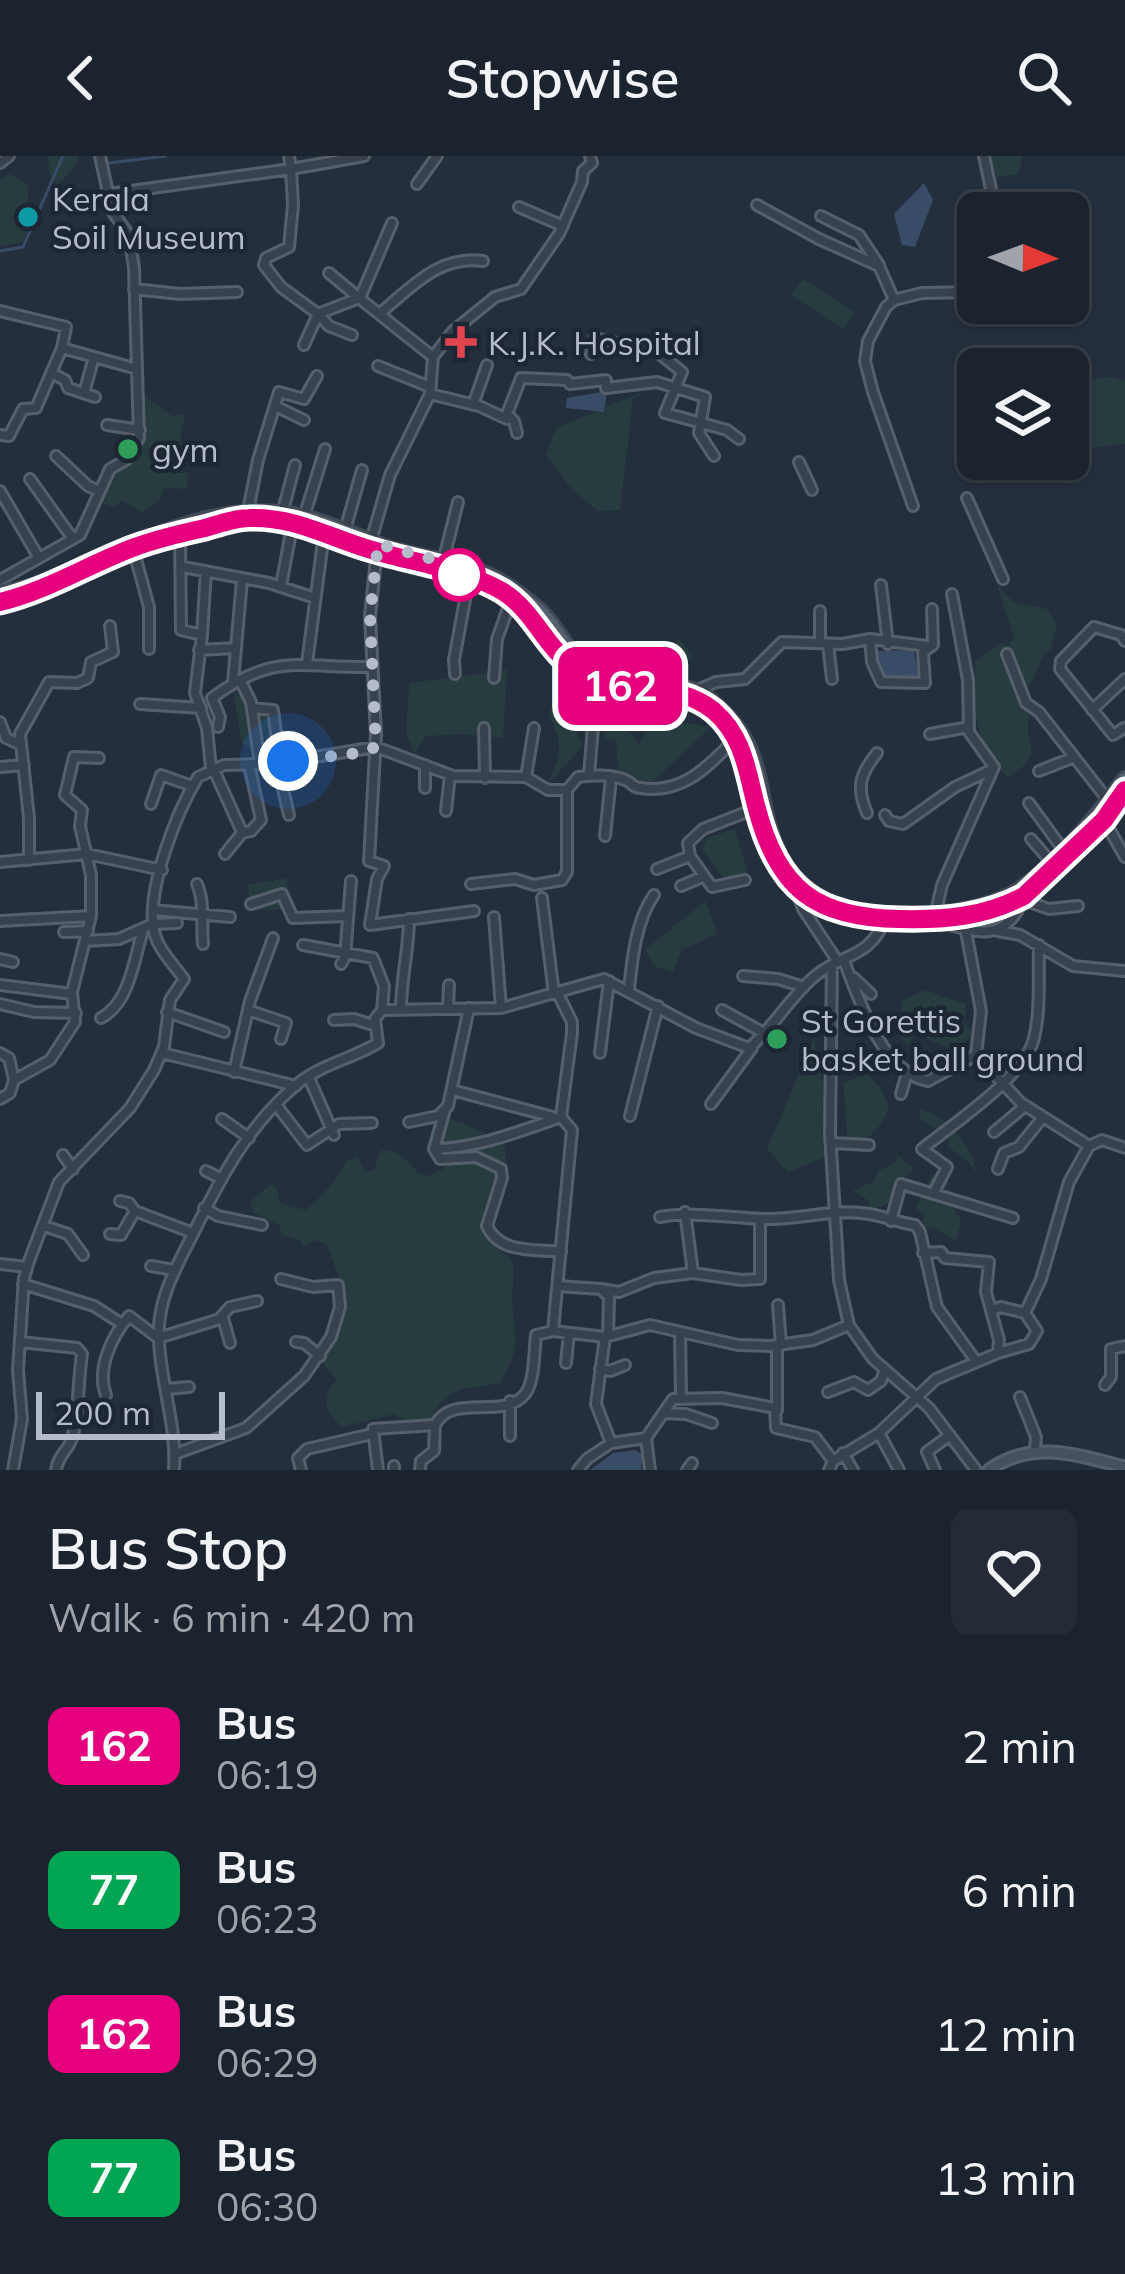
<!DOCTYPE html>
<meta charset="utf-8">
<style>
:root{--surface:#1b232e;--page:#242b36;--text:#f1f3f6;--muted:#a0a4aa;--line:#39404a}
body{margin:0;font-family:Mulish,sans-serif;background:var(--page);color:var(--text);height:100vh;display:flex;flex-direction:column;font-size:45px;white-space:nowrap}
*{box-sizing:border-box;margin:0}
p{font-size:39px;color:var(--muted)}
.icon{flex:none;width:66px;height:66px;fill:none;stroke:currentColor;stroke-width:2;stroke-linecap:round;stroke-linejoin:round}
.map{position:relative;height:1314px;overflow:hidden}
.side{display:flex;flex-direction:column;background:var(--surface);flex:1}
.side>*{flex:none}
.badge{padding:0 24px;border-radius:18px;font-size:42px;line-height:78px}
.needle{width:78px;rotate:91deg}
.buttons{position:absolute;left:957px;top:36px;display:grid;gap:24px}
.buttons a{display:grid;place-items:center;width:132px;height:132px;border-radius:18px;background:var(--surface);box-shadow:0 3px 9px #0004,0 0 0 3px var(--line);font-size:60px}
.scale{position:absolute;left:36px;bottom:30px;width:189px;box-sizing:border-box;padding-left:12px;border:6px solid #b4bcc9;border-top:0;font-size:33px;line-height:42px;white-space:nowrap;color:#b4bcc9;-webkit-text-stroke:9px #1d2633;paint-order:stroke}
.you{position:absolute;width:60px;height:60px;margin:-30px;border:9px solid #fff;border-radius:50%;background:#1a73e8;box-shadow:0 0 0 18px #1a73e833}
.map>.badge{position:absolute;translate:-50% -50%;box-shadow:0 0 0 6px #fff}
.round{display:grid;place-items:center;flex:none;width:126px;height:126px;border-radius:18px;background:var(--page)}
.headline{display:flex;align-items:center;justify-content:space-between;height:204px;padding:0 48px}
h1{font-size:57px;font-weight:600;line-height:90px}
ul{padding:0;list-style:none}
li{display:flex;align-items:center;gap:36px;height:144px;padding:0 48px}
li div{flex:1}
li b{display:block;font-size:45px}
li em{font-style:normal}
li .badge{min-width:132px;font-weight:700;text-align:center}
header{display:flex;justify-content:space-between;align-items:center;height:156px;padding:0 48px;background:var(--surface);font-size:54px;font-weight:600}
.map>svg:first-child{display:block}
</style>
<header><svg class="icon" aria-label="back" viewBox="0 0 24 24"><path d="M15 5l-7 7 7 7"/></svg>Stopwise<svg class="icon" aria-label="search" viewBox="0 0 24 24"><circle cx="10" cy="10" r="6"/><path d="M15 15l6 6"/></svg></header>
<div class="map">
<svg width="1125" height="1314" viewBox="0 0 1125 1314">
<rect width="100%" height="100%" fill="#242f3e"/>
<path fill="#263c3f" d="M48 0H77L78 7 57 30 49 16Z
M990 0H1023L1018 18 997 21Z
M10 18 28 30 27 76 23 86 0 90V24Z
M803 123 855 156 843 173 791 139Z
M1113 221 1125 225V288L1068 294V226Z
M657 230 633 242 620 354 597 355 570 331 546 299 556 272Z
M146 241 172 260 185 258 180 285 188 297 165 316 188 317 187 333 164 332 160 343 143 357 121 344 116 351 101 347Z
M997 429 1013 446 1047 453 1057 468 1051 494 1044 497 1033 525 1025 534 1030 547 1028 575 1032 597 1025 609 1008 621C970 585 976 555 975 506L1001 487 1008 490 1014 481Z
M679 483 694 501 665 521 660 496 674 491Z
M507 514 503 582 464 578 426 580 414 598 406 576 409 527Z
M556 534 583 590 544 632C561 603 565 590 549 559Z
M233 535 276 569 281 583 262 598 242 588Z
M662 564 711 571 651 627 630 631 619 624 616 585 603 584 606 570 629 574 639 590 646 573Z
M735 673 748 718 722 721 702 693 707 682Z
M286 722 291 753 250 754 248 729Z
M705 745 718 779C703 781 696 790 682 793L673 816 654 810 645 794Z
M925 834 966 848 964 867 974 877 956 895 916 878 908 889C890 878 906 860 901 845Z
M814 882 833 979 828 1000 788 1016 767 993Z
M867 918 880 931 889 951C882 970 870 986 848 988L843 927Z
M919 953C948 959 972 990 977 1017L969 1006 948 991 949 980 921 964Z
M443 962 465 968 504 987 507 1010 489 1083C494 1089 505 1097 510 1103 517 1113 512 1130 512 1142 514 1182 523 1189 500 1227 458 1236 450 1226 426 1271H414L394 1258 342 1271C324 1254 320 1242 337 1223L323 1208C328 1195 335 1184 339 1172 352 1141 336 1117 327 1088L314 1084 303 1091 301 1085 282 1079 279 1069 254 1057 250 1046 271 1028 277 1033 280 1047 306 1054C320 1043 340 1020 347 1004L357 1001 366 1016 374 1014 380 995C398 992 408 1005 419 1018L429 1020 445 1012C436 994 431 987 435 966Z
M896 998 914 1012 902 1024 893 1046 870 1054V1046L853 1034 873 1026 878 1015 897 1006Z
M933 1017 961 1065 956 1085 936 1073 922 1072 924 1058 915 1052 920 1043 930 1039 925 1034Z"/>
<path fill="#394c67" d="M924 27 933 44 915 91 902 89 894 58Z
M607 235 604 256 566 252 567 242Z
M914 494 918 521 877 525 873 495Z
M636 1294 642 1299 641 1314H590L613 1297Z"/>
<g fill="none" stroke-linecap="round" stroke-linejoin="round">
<path stroke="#394c67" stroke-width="3" d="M110 7 165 0
M0 95 23 91 63 0"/>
<g stroke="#565f6c" stroke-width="14">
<path id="street" d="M364 0 291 13 293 49 289 91 266 102 264 109 281 131 318 158 359 142 433 201
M984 0 996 57
M0 7 9 0
M417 28 437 0
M109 38 291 13 289 0
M757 49 819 83 879 110 894 144
M519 51 563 70
M821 60 859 79 879 109
M329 117 359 142
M134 133 180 138 237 136
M360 142 392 67
M0 155 66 171 62 192 137 213
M379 158C411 132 438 99 483 105
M304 189 318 158 329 170 352 179
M591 198 594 182 656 195 682 216 665 257 727 274 739 283
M378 210 430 231
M51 217 65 224 68 232 95 241
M84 237 94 201
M430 238 479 250 507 263
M473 249 487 209
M275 250 304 264
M107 269 140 274
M517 277 514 265 507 258 521 222 567 224 570 228 606 224V232L657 226 705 241 699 277 714 300
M0 279 9 280 23 253 36 252 62 192
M56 300 88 330 99 335
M799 306 812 334
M30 323 73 383
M0 335 39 402
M967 342 1003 423
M913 350 873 236 865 205 868 185 886 151 894 144 922 137 978 136
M282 358 295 309
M247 360 258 304 279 236 304 243 317 220
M304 361 325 293
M345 374 362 314
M180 378 181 474 202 479 195 537 207 572 211 613
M371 385 390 319 430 238 433 201 453 175 495 141 521 133 559 78 582 26 583 15 592 7 590 0
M133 392 149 451V493
M377 393 370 460 376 579 369 705 384 710 377 723 370 769 474 755
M443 406 458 346
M183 411 269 427 315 442
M0 424 80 379 110 313 126 304 139 282 134 112 129 79 112 55 100 0
M881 429 888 488
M281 430 293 365
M952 438 968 524 969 576 994 611 942 729 934 764C973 776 1007 790 1024 740
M820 455V487
M202 479 206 415
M870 483 872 506 881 526 925 527 923 496 933 489 932 453
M828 488 832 523
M199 494 236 492
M1007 498 1026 547 1039 556 1107 643
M307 507 324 378
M455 518 454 504 469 422
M494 522 497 483 511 444
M240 524 251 546 260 608
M233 526 242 424
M698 534 716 526 745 523 782 486 843 488 870 483 927 490
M140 548 201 552
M252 552 273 554 280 606
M1092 554 1125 523
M0 566 6 582 19 588
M218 571 220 561 212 542C273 496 301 512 370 511
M484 572 485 622
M1124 572 1113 579 1060 513 1061 505 1094 471 1121 479 1125 485
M930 578 969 571
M277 607 289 659
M0 611 24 609
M213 612 242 676
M1039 615 1072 602
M589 619 593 571
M526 621 534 572
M425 632V609
M1029 647 1064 695
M151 648 161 619 192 630
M446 655 450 619
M867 657C856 631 860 618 877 597
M885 659 889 665 903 668 955 631 993 613
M1104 664 1125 701
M605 680 611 622
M1031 683 1051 706
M225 698 242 677 251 675 261 664 249 608
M29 704V662L20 578 49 526 77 527 88 522 91 506 113 496 110 470
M0 706 87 698 162 714
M657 713 690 700
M745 724 712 731 690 700 688 687 703 673 757 652
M794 727 803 753 838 806
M197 728C205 746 201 769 203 788
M471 728 515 723 534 729 562 724 567 716V634
M681 730 702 721
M542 742 554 838
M1023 744 1049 753 1078 750
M251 748 282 738 293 762 347 760
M153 754 230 761
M494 761 501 852
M0 765 91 760
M998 775 1020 779 1073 810 1125 815
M64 776 88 775
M966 776 981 855 976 899 1021 947 1089 990 1102 984 1125 992
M85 785 119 783 153 768 177 767
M303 789 373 802 384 830 382 854
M0 803 13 806
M844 805C859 843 882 917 928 925L976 899
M341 808 345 801 351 725
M832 809 830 977 839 1124 849 1169 873 1203 929 1252 976 1314
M743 820 778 823 804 831
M854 822 871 838
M0 829 72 838
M629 834C632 804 636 764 654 739
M557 836 572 866V877L561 961 572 974 553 1175 605 1181 596 1248 611 1287 587 1303 578 1314
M0 848 34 856 76 857
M448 852 449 829
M248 854 286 867 281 883
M401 854C401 822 409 793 409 763
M722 854 764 877
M167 856 224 876
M101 862C130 847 134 803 143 774
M334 864 354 863 376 870
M0 897 9 902 14 924
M162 897 296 930
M600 897 609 825
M234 916 250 845 273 782
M309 922 334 979
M452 934 553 961
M901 938 907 917
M0 943 10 937 14 924 50 904 75 866 72 836 91 760V719L80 670 82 654 65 639 74 601 99 602
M711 948 752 892
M277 950 307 989 339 968 372 967
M445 954 434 993 440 1003 476 1001 501 1013 502 1022 487 1070C500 1098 534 1093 561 1096
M630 960 658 850
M222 963 249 982
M409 966 438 960 448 950 469 852
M994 976 1025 950
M832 987 869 989
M435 993C479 992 520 975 561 961
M63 999 73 1013
M998 1013 1004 997 1019 991 1043 961
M206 1015 220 1022
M933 1038 947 1011 922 993C953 968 1025 921 1034 882 1041 853 1038 819 1039 789
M120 1045 129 1047 135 1055
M204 1052 218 1060 262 1069
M660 1061C693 1055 729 1062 764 1063 799 1064 834 1052 869 1058 884 1060 899 1067 915 1069L920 1076 937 1151 976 1205
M891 1065 901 1028 1013 1062
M44 1070 68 1078 83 1099
M110 1078 121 1079 135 1055 193 1077
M0 1108 27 1111
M151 1110 174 1114
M693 1117 741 1124 760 1123V1063
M23 1128 94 1150 122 1168
M558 1130 601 1133 609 1141 608 1180
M601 1133 619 1136 654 1122 693 1117 685 1056
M778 1149 781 1189
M992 1154 1001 1151 1025 1157 1037 1175 1029 1188 998 1197
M1025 1157 1041 1123 1069 1026 1089 990
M220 1162 230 1151 257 1145
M680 1176 681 1240
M605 1181 650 1169 738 1189 770 1190 813 1184 849 1169
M20 1186 77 1192 82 1198C78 1225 79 1253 73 1279 70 1294 58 1298 56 1314
M296 1186 304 1187 320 1200
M566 1207 569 1177
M600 1213 610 1215 625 1209
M1105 1229 1111 1221V1193L1125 1190
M166 1233 189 1231
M828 1236 854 1226 868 1234 881 1225 885 1214
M106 1239C96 1213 112 1180 129 1160L158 1182 223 1162 230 1187
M1020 1241 1036 1281 1035 1295
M510 1245V1280
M777 1254V1190
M663 1257 686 1258 712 1267
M879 1277 899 1314
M646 1282 650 1314
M611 1287 646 1282 673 1243 722 1242 775 1252 776 1272 815 1281 833 1305
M843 1297 853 1314
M175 1298 246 1272 304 1220 331 1181 340 1151 338 1129 313 1131 281 1123
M394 1310V1314
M13 1314 22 1263 18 1214 24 1122 29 1105 59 1026 130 952 154 914 164 891 170 844 184 823C174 809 157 792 154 775 146 734 176 657 198 621L224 609 272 608 376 591 453 620 526 621 548 634H567L578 621C591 619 612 618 625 624 635 628 630 631 641 632 684 639 710 608 737 581
M174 1314C177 1270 161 1229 159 1185 156 1147 175 1113 192 1080 220 1023 246 972 296 929 321 908 352 903 378 887L375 863 382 854 501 852 604 823 696 872 749 892C773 872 790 841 815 820 846 795 869 804 887 760
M301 1314 298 1302 307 1293 372 1278
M378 1314 373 1273 435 1269C452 1236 504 1265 525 1238 535 1226 534 1195 536 1179L553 1175
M420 1314 421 1305 434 1295 435 1269
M687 1314 692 1307
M829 1314 833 1305 879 1277 936 1223 998 1197 999 1184 986 1136 989 1106 945 1102 941 1096 923 1097
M935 1314 927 1296 950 1279"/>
</g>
<g stroke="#565f6c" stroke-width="15">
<path id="secondary" d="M989 1314C1033 1283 1076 1299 1125 1311"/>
</g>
<g stroke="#414a57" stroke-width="18">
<path id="primary" d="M198 373 254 362
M320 375 386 398
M0 438C104 419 192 335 303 361 332 368 360 382 388 392 426 404 476 407 509 431 520 439 535 449 544 459 562 478 567 500 592 512 631 531 678 518 712 546 773 596 751 642 780 700 790 720 813 740 833 749 879 767 977 762 1019 734 1062 705 1094 663 1125 623
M511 443C536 465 552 496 579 514
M739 585 764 675"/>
</g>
<use href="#street" stroke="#38414e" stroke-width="8"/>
<use href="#secondary" stroke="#465061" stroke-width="9"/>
<use href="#primary" stroke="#56606e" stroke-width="12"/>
</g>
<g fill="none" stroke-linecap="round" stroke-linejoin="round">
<g stroke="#fff" stroke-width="27">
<path id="line" d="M0 446C49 434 89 408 135 391 157 383 182 377 205 372 219 368 235 362 249 362 294 360 330 382 372 394 414 407 464 413 502 435 537 456 548 501 585 517 627 536 679 526 714 555 745 582 747 617 757 653 778 734 817 762 900 763 944 764 984 761 1024 740L1104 664 1125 634"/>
</g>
<use href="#line" stroke="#e6007e" stroke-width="18"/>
<path stroke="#b4bcc9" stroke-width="12" stroke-dasharray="0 21.6" d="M288 605 359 597 376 591 370 460 378 388 464 412 459 419"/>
</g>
<circle fill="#0f9aa8" stroke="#1d2633" stroke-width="4.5" cx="28" cy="61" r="12"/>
<path fill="#e0444e" stroke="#1d2633" stroke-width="4.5" d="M455 168h12v12h12v12h-12v12h-12v-12h-12v-12h12z"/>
<g fill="#2e9e5b" stroke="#1d2633" stroke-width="4.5">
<circle cx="128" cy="293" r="12"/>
<circle cx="777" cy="883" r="12"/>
</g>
<circle fill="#fff" stroke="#e6007e" stroke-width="6" cx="459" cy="419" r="24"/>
<g text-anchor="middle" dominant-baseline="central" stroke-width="9" stroke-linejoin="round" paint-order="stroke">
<g font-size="33" fill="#b4bcc9" stroke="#1d2633" text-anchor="start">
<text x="52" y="42">Kerala<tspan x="52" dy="38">Soil Museum</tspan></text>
<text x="488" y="186">K.J.K. Hospital</text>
<text x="152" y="293">gym</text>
<text x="801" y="864">St Gorettis<tspan x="801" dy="38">basket ball ground</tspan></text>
</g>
</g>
</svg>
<div class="buttons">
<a><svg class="needle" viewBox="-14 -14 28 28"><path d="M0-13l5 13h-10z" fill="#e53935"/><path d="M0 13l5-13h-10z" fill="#a0a4aa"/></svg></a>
<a><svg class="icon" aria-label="layers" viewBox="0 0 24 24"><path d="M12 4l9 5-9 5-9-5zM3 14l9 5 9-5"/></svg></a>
</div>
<div class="scale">200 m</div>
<div class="you" style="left:288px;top:605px"></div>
<b class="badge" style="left:620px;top:530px;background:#e6007e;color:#fff">162</b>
</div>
<section class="side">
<div class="headline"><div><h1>Bus Stop</h1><p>Walk · 6 min · 420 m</p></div><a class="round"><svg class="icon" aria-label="heart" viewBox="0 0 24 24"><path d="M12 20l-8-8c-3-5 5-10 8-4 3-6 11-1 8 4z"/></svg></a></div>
<ul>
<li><span class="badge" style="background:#e6007e;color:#fff">162</span><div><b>Bus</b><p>06:19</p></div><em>2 min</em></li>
<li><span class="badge" style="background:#00a651;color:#fff">77</span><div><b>Bus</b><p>06:23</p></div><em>6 min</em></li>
<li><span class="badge" style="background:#e6007e;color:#fff">162</span><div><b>Bus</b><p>06:29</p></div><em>12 min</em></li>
<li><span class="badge" style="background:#00a651;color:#fff">77</span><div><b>Bus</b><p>06:30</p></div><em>13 min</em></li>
</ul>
</section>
